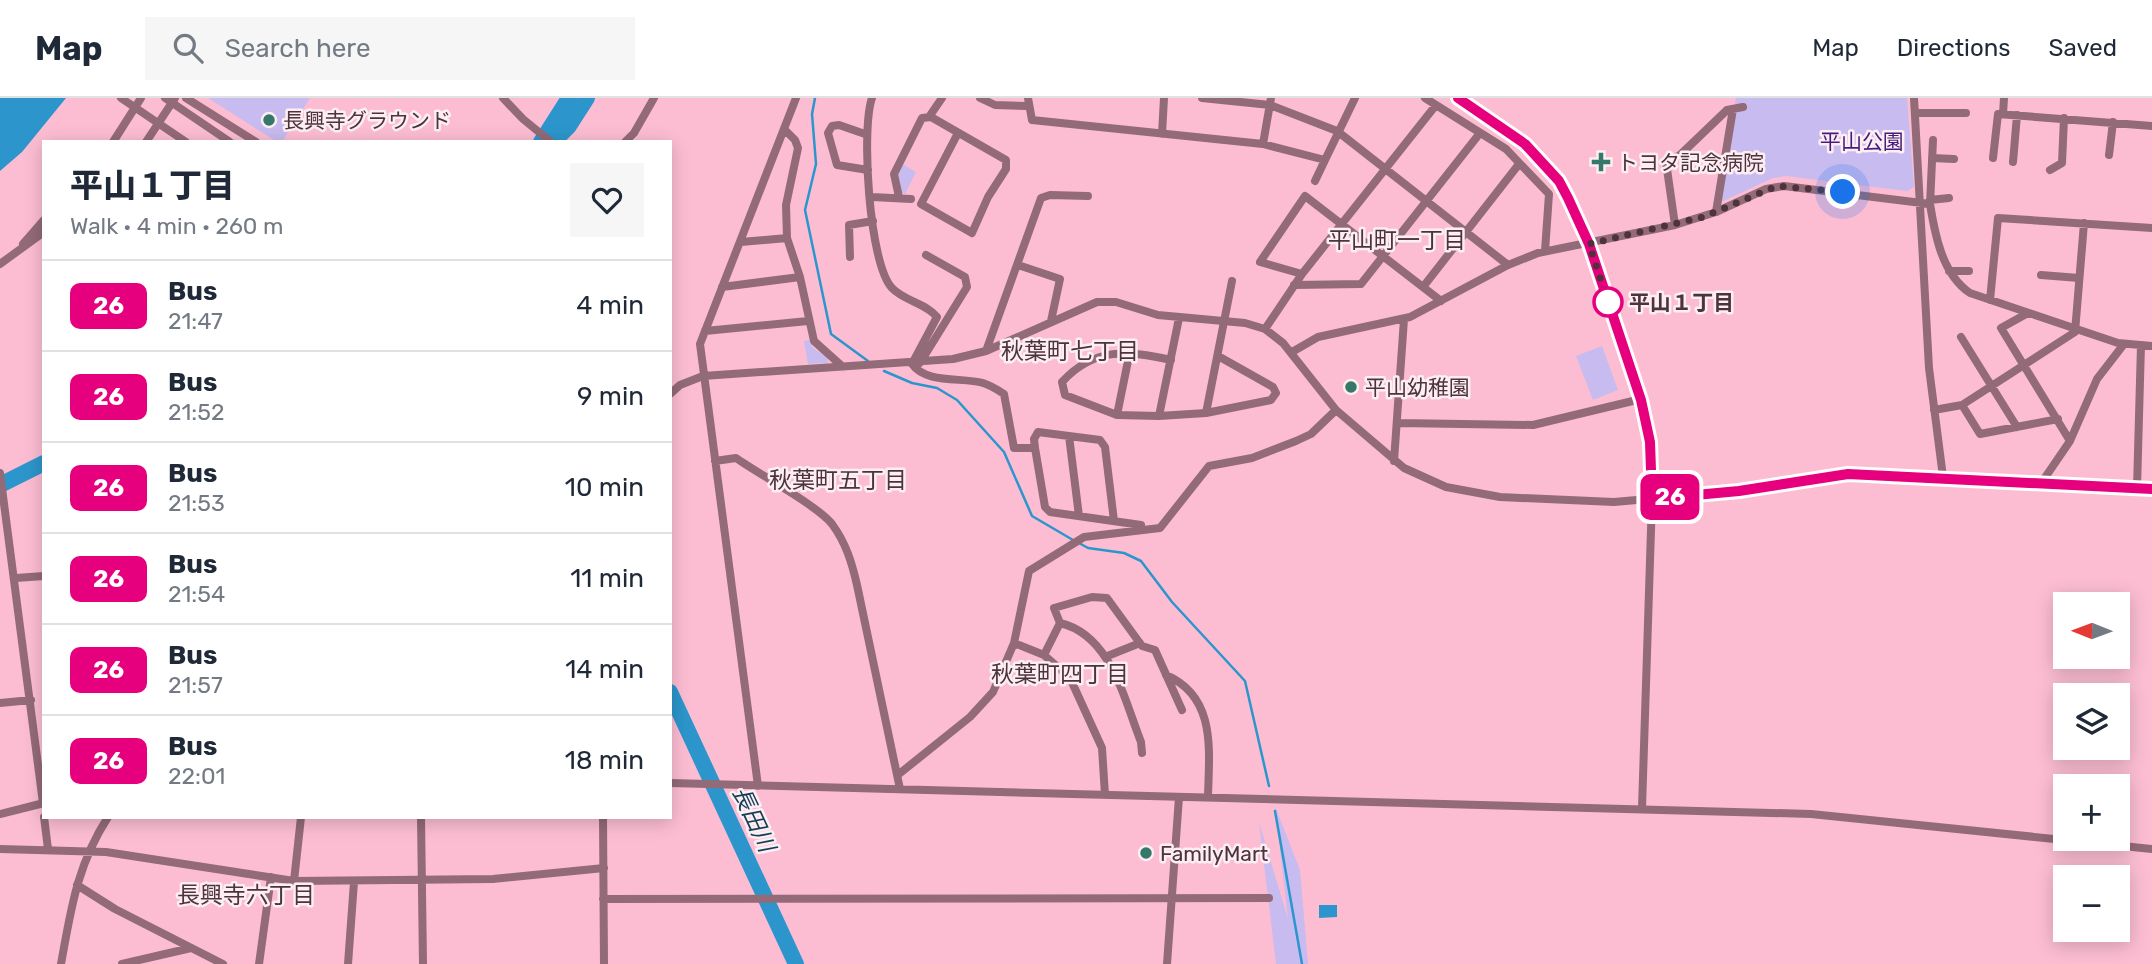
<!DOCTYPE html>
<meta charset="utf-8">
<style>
:root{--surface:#fff;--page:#f6f6f7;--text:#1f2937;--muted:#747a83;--line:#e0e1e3}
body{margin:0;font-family:Rubik,"Noto Sans JP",sans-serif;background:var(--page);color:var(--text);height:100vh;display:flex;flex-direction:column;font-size:26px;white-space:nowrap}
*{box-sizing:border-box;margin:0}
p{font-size:23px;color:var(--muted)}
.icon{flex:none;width:38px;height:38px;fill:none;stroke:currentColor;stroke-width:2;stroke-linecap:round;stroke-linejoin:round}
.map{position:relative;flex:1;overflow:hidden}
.side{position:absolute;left:42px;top:42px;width:630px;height:679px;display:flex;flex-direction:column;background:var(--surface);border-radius:0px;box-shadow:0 4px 18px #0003}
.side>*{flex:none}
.badge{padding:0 14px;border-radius:10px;font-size:24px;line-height:46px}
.needle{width:46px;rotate:271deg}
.tools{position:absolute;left:2053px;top:494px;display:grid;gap:14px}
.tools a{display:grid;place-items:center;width:77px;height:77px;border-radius:0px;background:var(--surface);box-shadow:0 4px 18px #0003;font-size:35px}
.you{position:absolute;width:35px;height:35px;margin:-18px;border:5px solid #fff;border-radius:50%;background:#1a73e8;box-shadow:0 0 0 10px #1a73e833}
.map>.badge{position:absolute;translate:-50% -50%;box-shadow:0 0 0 4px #fff}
.round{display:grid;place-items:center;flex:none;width:74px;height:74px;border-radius:0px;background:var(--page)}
.summary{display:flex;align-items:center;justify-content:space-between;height:119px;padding:0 28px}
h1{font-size:33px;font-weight:800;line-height:52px}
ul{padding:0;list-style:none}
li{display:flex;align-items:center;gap:21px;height:91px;padding:0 28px;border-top:2px solid var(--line)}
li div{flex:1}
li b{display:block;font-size:26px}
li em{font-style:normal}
li .badge{min-width:77px;font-weight:700;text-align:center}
header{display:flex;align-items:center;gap:42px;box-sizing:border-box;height:98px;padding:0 35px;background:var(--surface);border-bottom:2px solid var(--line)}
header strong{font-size:33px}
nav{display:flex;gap:38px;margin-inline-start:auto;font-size:24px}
.search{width:490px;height:63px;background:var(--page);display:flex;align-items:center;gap:18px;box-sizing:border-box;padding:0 24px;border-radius:0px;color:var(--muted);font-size:26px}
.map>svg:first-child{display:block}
</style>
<header>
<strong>Map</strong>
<div class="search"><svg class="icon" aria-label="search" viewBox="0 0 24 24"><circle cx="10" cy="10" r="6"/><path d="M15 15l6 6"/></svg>Search here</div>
<nav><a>Map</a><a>Directions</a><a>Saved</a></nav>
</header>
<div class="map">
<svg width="2152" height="866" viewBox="0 0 2152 866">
<rect width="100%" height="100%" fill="#fcbdd3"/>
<path fill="#c8bbef" d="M208 0H310L282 44H277Z
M1736 0H1907L1914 89 1907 93 1786 78 1773 80 1719 105Z
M902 66 916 74 905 96 901 94 897 74Z
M810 242 813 250 827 259 828 265 808 266 804 243Z
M1602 248 1618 292 1593 302 1576 258Z
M1275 708 1300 772 1308 866H1276L1259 724 1288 821Z"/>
<path fill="#2c96cc" d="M0 0H66L22 54 0 73Z
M1319 807H1337V819L1319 820Z"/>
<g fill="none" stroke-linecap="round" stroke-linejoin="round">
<path stroke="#2c96cc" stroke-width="2.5" d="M815 0 812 16 816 66 805 112 831 236 868 263
M884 273 912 285 937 290 957 302 1004 354 1032 418 1073 442
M1079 445 1088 450 1124 455 1141 463 1172 504 1245 583 1269 688
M1275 713 1302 866"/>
<path stroke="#2c96cc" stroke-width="16" d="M541 44 569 0
M553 44 569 28 587 0
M0 387 44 365
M670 594 796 866"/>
<path stroke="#936a78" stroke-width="8" d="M186 0 256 44
M503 0 523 21 551 44
M872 0C861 31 869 166 892 190 904 203 926 205 937 219L912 266
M980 0 995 7 1028 8
M1028 0 1032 22 1263 46 1325 62 1355 0
M1202 0 1270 7 1337 33 1508 167
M1425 0 1506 51 1549 96 1545 153
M1458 0 1516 38 1559 83 1589 146 1641 301 1649 344 1652 401 1642 710
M1914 0 1929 270 1943 379
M1915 15H1966
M2003 16 2004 0
M929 19 942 0
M784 31 795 42 798 50 786 107 787 140 800 179 814 243 843 269
M865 36 839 27 832 28 828 35 837 67 868 72
M1162 36 1164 0
M113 44 141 0
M146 44 175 0
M625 44 634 35 654 0
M1263 46 1271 0
M2109 57 2113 24
M1932 60 1954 61
M1993 60 1998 16 2152 28
M2013 64 2017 17
M2050 72 2062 65 2064 20
M1315 83 1325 62
M872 99 911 101
M899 99 894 76 922 20 931 19 1006 62V71L988 99 972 135 921 106 958 35
M1930 102 1949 100
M1930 106 1933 42
M1716 114 1733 11
M1675 127 1666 64 1680 57 1727 12 1743 9
M741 144 787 140
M23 146 44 122
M850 159 849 127 873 123
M0 166 44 134
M1018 167 1060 181 1051 223
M1949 173H1969
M1302 176 1260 164 1305 98 1441 203
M2041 177 2079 180
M1294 187 1361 186 1480 35
M722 189 800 179
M1423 189 1519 66
M1990 202 1998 120 2152 130
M2028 215 2001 230 2070 343 2042 384
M1179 220 1159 318 1206 315 1232 183
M1265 231 1302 176 1436 7
M705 233 808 223
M1961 239 2017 329
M986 253 1041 100 1050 97 1088 98
M1292 254 1318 239 1410 219 1508 167 1538 155 1675 127 1716 114 1766 91 1784 88 1930 106C1935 137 1942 176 1970 195L2118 245 2152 248
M920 265 967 189 965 179 926 157
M912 266C926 286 962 279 983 285 990 287 998 292 1004 296L1014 350H1035L1034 341 1038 334 1100 342 1105 349 1114 423
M670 296 680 287 703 278 953 261 986 253 1097 204H1116L1158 217 1245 225 1265 231 1283 245 1336 312 1404 370 1446 389 1500 399 1614 404 1739 393 1848 376 2152 391
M1962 307 1980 336 2058 321
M1934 312 1962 307 2075 234 2084 125
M1206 315 1271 302 1276 295 1273 289 1218 258
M1117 317 1130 253
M1159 318 1117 317 1065 297 1062 284C1095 248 1128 253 1171 262
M1398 325 1533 327 1641 301
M1069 338 1079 418
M2070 343 2097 281 2124 246
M1035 350 1045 409 1050 414 1141 427
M715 363 736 360C757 375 818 408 832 426 846 445 852 465 857 487L900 691
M1394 363 1404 221
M0 375 43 705
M2137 390 2141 247
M16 480 44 478
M1060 525C1111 537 1124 601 1141 644L1142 655
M1014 545 1044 557 1070 580 1102 650 1105 697
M1044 557 1060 525 1054 510 1092 499 1107 500 1142 548 1155 552 1182 612
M1105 559 1140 545
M1166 577C1217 599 1209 653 1208 699
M0 605 31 602
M899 676 970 619 993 594 1014 545 1029 473 1084 439 1160 430 1209 368 1252 360 1296 343 1311 336 1336 312
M670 685 1811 716 2152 751
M758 688 700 246 796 0
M0 716 44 705
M44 719 48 751
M421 719 423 866
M603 719 604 866
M0 751 106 754 294 783 493 781 604 770
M294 783 301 719
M77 787 115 811 223 866
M603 801 1269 800
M61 866C71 811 77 767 108 719
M122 866 191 850
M259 866 271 779
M348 866 354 784
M1167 866 1179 699"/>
<path stroke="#936a78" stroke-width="8" d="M121 0 186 44
M165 0 230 44"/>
</g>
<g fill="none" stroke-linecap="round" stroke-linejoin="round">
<g stroke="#fff" stroke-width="16">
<path id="line" d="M1458 0 1525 46 1559 83 1568 100 1589 146 1641 302 1650 344 1652 401 1739 393 1848 376 2152 391"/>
</g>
<use href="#line" stroke="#e6007e" stroke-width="10"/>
<path stroke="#4d333c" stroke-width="7" stroke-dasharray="0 12.6" d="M1608 204 1589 146 1703 119 1777 88 1843 94"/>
</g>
<g fill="#357768" stroke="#fceef2" stroke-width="2.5">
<circle cx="269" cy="22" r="7"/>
<path d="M1597.5 53.5h7v7h7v7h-7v7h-7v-7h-7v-7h7z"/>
<circle cx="1351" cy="289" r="7"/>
<circle cx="1146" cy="755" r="7"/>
</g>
<circle fill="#fff" stroke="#e6007e" stroke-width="3.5" cx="1608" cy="204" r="14"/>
<g text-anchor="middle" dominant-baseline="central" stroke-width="5" stroke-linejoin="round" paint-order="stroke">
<g font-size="21" fill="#4d333c" stroke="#fceef2" text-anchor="start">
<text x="283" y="22">長興寺グラウンド</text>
<text x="1617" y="64">トヨタ記念病院</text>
<text x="1365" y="289">平山幼稚園</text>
<text x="1160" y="755">FamilyMart</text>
</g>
<g font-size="21" fill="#451c7e" stroke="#fceef2">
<text x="1862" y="43">平山公園</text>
</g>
<g font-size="21" font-weight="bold" fill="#4d333c" stroke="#fceef2" text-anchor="start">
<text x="1629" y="204">平山１丁目</text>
</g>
<g font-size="23" fill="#4d333c" stroke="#fceef2">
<text x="1397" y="142">平山町一丁目</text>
<text x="1070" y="253">秋葉町七丁目</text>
<text x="838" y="382">秋葉町五丁目</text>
<text x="1060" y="576">秋葉町四丁目</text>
<text x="246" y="797">長興寺六丁目</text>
</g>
<g font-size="23" font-style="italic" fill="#143f56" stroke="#fceef2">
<text transform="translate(754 721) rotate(65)">長田川</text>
</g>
</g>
</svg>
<div class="tools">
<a><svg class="needle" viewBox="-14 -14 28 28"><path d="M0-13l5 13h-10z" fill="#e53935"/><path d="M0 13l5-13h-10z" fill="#747a83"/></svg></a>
<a><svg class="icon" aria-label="layers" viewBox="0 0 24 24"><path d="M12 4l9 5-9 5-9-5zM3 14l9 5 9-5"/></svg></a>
<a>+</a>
<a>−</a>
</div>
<div class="you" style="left:1843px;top:94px"></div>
<b class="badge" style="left:1670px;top:399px;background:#e6007e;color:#fff">26</b>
<section class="side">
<div class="summary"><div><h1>平山１丁目</h1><p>Walk · 4 min · 260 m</p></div><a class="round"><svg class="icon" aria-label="heart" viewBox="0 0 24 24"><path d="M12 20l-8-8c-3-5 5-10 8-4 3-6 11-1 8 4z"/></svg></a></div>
<ul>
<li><span class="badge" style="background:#e6007e;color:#fff">26</span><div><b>Bus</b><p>21:47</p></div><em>4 min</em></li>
<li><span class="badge" style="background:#e6007e;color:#fff">26</span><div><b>Bus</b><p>21:52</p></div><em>9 min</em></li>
<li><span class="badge" style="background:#e6007e;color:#fff">26</span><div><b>Bus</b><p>21:53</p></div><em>10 min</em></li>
<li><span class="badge" style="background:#e6007e;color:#fff">26</span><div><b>Bus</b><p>21:54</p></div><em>11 min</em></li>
<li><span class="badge" style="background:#e6007e;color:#fff">26</span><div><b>Bus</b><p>21:57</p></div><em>14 min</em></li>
<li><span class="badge" style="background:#e6007e;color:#fff">26</span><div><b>Bus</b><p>22:01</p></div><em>18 min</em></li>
</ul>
</section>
</div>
